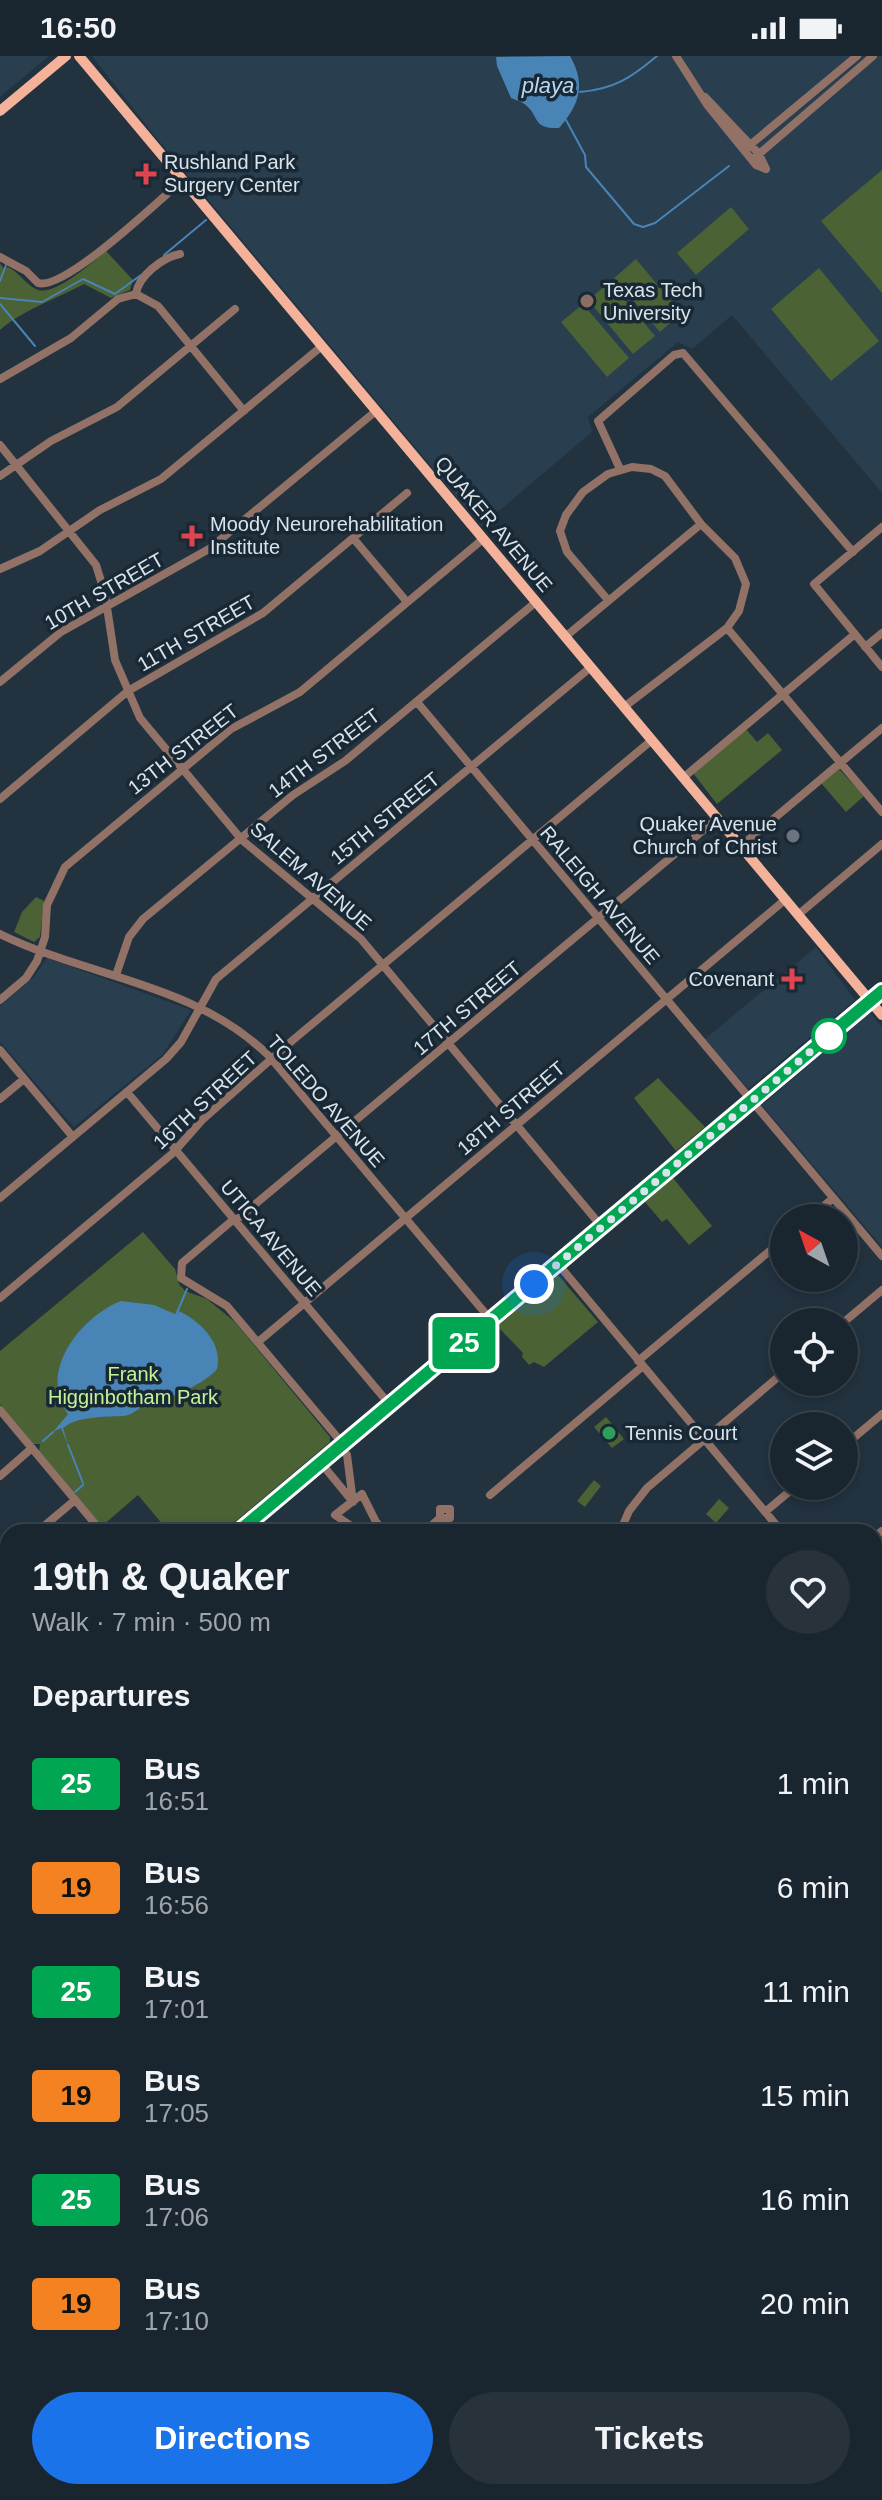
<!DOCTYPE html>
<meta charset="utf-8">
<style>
:root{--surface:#1a262f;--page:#27323b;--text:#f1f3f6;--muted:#9fa5aa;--line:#38434b;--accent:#1a73e8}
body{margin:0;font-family:Arial,sans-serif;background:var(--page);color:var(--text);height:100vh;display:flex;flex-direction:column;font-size:30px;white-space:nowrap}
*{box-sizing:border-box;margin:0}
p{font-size:26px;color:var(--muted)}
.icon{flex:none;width:44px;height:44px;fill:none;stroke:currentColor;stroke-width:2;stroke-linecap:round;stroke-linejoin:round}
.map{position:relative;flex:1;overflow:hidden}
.sheet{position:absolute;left:0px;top:1468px;width:882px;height:976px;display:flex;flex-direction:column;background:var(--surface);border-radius:24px 24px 0 0;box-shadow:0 4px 12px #0003,0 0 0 2px var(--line)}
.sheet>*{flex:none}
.badge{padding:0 16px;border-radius:6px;font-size:28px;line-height:52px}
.needle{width:52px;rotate:320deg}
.tools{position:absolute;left:770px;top:1148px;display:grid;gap:16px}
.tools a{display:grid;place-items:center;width:88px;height:88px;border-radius:50%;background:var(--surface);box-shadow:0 4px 12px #0003,0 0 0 2px var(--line);font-size:40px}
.you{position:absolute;width:40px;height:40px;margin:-20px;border:6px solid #fff;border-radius:50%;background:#1a73e8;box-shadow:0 0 0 12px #1a73e833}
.map>.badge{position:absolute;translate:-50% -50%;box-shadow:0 0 0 4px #fff}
h2{padding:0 32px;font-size:30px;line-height:72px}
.round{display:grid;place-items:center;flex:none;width:84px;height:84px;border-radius:42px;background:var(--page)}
.summary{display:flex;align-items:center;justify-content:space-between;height:136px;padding:0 32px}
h1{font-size:38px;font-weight:800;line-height:60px}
.primary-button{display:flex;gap:16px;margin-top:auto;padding:16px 32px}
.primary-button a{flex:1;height:92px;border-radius:48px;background:var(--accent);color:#fff;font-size:32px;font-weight:800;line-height:92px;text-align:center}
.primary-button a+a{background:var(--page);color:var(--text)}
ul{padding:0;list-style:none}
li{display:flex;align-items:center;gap:24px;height:104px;padding:0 32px}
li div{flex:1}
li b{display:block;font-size:30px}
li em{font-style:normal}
li .badge{min-width:88px;font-weight:700;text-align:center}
.status{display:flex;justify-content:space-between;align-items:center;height:56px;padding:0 40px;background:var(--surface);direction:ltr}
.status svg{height:22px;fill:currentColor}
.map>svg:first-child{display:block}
</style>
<div class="status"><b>16:50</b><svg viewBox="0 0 49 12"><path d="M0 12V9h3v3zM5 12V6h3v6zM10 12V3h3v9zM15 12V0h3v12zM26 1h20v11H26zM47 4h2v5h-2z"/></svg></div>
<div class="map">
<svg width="882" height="2444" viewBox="0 0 882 2444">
<rect width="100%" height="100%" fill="#22323f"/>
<path fill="#293e4f" d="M0 0H49L0 41Z
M92 0H882V437L732 259 692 293 678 286 588 361 592 376 481 470 154 79Z
M816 891 855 944 748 1033 705 983Z
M47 902 191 954 163 998 74 1071 0 986V950L34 921Z
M870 957 882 971V1191L762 1049Z
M882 2266V2404L874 2402V2273Z
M874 2423 882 2425V2444H772L776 2436H874Z"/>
<path fill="#4a6234" d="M882 114V237L821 165Z
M731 151 749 173 696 219 677 197Z
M106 195 133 224 130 234 111 242 84 228C58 242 19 256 0 274V207L4 213 8 211C19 216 27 230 38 234 56 239 93 206 106 195Z
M636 203 681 257 660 276 614 222Z
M819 212 879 285 831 325 771 253Z
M610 226 655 280 633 298 588 244Z
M583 248 629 302 607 321 561 266Z
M746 673 757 686 768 677 782 694 717 748 693 717Z
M838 712 864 740 846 756 821 727Z
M36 841 44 845 40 881 34 886 14 876 22 856Z
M658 1022 705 1071 676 1095 634 1042Z
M673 1122 712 1170 689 1189 667 1163 662 1166 645 1146Z
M143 1176 175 1213 179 1228 185 1235 207 1243 235 1266 330 1381V1386L223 1476H169L138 1439 102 1470 75 1438 78 1434 73 1436 39 1395 40 1388H33L0 1348V1295Z
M558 1219 598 1266 544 1311 534 1306 529 1309 522 1301 523 1297 500 1273V1268Z
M606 1361 624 1383 612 1392 594 1371Z
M594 1424 601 1430 585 1451 577 1445Z
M719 1443 729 1452 716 1467 706 1458Z
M0 1992 8 2001V2025L0 2032Z"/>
<path fill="#4984b7" d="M570 0C586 28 580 48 559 72 530 73 541 59 523 47 520 45 515 44 511 42L497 10 496 1Z
M121 1245 154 1249 177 1259 179 1255C201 1266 223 1287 217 1313 206 1327 168 1344 151 1347 142 1348 135 1359 123 1360 103 1361 78 1360 63 1372L68 1389 61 1372 53 1376 68 1358C37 1317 80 1261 121 1245Z"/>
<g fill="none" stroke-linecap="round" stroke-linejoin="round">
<path stroke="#4984b7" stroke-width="2" d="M580 36C614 33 631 22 657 0
M566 64 585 99 586 111 634 168 643 171 655 167 729 110
M164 199 206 164
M0 225 6 209
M0 242 42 246 83 223 115 238 141 219
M0 248 35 290
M176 1259 187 1233
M43 1385 53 1376
M68 1389 83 1427
M75 1436 83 1429"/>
<path stroke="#927166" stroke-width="8" d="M676 0 708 50 756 109 766 113
M705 41 759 98 766 113
M744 94 857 0
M752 104 873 0
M0 201 26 215 38 227C65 235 159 144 183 124
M136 238 158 250 244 355
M0 323 71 282 118 243 136 238C138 220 163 201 180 198
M0 389 96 509 105 538 115 604 140 662 242 784 361 883 602 1171
M620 413 598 365 674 299 683 297 853 496
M0 420 51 385 117 351 235 253
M882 471 814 528 882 611
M353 482 407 546
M0 513 40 495 100 454 161 423 322 290
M608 544 567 496 560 475 566 459 583 436 608 418 632 411 651 413 665 420 701 468 735 502 746 528 739 555 727 572 624 651
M727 572 882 756
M565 581 701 468
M865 591 882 577
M0 626 61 576 209 493 376 355
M417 646 882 1200
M684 721 855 578
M0 743 128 635 263 557 407 437
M741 790 882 672
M799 858 882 788
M0 878C90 922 195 927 269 1000L491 1264
M116 919 129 881 143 863 293 739 345 705 536 546
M0 944 26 922 37 905 45 881 47 849 65 811 231 673 300 636 483 483
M0 994 73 1081
M127 1036 390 1349
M0 1043 24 1023
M0 1142 166 1003 181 986 216 923 591 611
M810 1162 833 1142
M234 1163 182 1207 181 1222 227 1250 343 1388
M235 1165 718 762
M558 1208 782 1476
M0 1242 173 1097 202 1064 293 984 652 684
M844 1266 882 1234
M258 1286 786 843
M638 1305 784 1183
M0 1354 102 1476
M844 1390 882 1358
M321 1407 353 1446 347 1399 340 1391
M0 1420 32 1392
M490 1439 643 1310
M765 1456 796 1430
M37 1476 75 1444
M360 1476 335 1459 362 1438 376 1466 385 1476
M424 1476 440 1462H450V1453H440V1462
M620 1476 629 1455 647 1432 784 1316
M874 1481 882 1475
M0 1507 8 1500
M874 1530 882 1498
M874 1586 882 1595
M0 1595 8 1605
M0 1963 8 1956
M0 2114 8 2108
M874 2117 882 2084
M0 2188 8 2198
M0 2257 8 2250
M0 2364 8 2357
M874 2406 882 2408
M874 2417 882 2419
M47 2444 56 2436
M170 2444 180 2436
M289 2444 299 2436
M421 2444 430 2436"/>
<path stroke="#f5b29a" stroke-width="10" d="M79 0 882 959
M0 55 66 0
M238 1476 882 935
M0 1676 8 1669
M874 1753 882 1720
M0 1839 8 1848
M874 2019 882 1985
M502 2436 509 2444
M699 2444 703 2436
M766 2444 770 2436"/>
<path stroke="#fad9ce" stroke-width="11" d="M874 1844 882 1811
M874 1922 882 1887
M719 2444 722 2436
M736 2444 739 2436
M752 2444 753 2436"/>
</g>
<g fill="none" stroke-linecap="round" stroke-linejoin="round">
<g stroke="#fff" stroke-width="18">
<path id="line" d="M238 1476 882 935"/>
</g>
<use href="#line" stroke="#00a651" stroke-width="12"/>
<path stroke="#d9e3eb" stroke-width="8" stroke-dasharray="0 14.4" d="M534 1228 829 980"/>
</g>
<g fill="#e0444e" stroke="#182834" stroke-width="3">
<path d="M142 106h8v8h8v8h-8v8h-8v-8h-8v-8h8z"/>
<path d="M188 468h8v8h8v8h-8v8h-8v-8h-8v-8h8z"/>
<path d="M788 911h8v8h8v8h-8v8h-8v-8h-8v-8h8z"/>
</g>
<circle fill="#8d6e63" stroke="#182834" stroke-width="3" cx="587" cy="245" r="8"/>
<circle fill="#6b7280" stroke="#182834" stroke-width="3" cx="793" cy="780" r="8"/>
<circle fill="#fff" stroke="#00a651" stroke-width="4" cx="829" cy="980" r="16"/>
<circle fill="#2e9e5b" stroke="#182834" stroke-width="3" cx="609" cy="1377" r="8"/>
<g text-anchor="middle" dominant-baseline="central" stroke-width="7" stroke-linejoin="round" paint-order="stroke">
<g font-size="20" fill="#d9e3eb" stroke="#182834" text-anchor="start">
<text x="164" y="106">Rushland Park<tspan x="164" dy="23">Surgery Center</tspan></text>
<text x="603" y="234">Texas Tech<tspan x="603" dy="23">University</tspan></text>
<text x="210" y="468">Moody Neurorehabilitation<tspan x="210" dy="23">Institute</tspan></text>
<text x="777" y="768" text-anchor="end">Quaker Avenue<tspan x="777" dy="23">Church of Christ</tspan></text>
<text x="774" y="923" text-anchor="end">Covenant</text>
<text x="625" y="1377">Tennis Court</text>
</g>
<g font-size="20" fill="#d9e3eb" stroke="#182834">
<text transform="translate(494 468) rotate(50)">QUAKER AVENUE</text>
<text transform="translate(104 535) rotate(-30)">10TH STREET</text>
<text transform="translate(196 577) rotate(-30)">11TH STREET</text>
<text transform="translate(183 693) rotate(-38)">13TH STREET</text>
<text transform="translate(324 697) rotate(-37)">14TH STREET</text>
<text transform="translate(385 762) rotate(-39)">15TH STREET</text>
<text transform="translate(311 820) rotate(41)">SALEM AVENUE</text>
<text transform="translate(600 839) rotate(50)">RALEIGH AVENUE</text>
<text transform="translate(467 952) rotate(-40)">17TH STREET</text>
<text transform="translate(205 1044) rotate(-43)">16TH STREET</text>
<text transform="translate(326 1045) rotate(49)">TOLEDO AVENUE</text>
<text transform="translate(511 1052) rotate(-40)">18TH STREET</text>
<text transform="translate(271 1182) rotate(50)">UTICA AVENUE</text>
</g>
<g font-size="20" fill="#c3f396" stroke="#182834">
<text x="133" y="1318">Frank<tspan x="133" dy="23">Higginbotham Park</tspan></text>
</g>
<g font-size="22" font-style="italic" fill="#bad8f6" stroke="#182834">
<text x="548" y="29">playa</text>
</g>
</g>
</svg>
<div class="tools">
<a><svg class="needle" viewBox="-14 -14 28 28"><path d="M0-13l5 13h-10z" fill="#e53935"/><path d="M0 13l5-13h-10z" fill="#9fa5aa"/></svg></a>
<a><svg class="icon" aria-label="locate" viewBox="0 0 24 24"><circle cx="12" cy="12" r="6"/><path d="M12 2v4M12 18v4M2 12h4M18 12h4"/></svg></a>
<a><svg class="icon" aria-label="layers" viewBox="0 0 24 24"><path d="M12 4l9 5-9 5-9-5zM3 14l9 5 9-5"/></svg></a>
</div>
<div class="you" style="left:534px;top:1228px"></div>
<b class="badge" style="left:464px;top:1287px;background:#00a651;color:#fff">25</b>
<section class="sheet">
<div class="summary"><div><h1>19th &amp; Quaker</h1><p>Walk · 7 min · 500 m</p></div><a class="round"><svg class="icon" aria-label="heart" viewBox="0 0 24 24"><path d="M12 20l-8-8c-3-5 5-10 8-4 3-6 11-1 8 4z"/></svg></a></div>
<h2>Departures</h2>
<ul>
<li><span class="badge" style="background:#00a651;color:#fff">25</span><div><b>Bus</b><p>16:51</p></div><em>1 min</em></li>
<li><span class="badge" style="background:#f58220;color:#111">19</span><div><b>Bus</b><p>16:56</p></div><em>6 min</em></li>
<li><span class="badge" style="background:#00a651;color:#fff">25</span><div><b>Bus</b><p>17:01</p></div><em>11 min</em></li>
<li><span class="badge" style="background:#f58220;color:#111">19</span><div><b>Bus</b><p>17:05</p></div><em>15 min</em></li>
<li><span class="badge" style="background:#00a651;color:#fff">25</span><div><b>Bus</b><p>17:06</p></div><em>16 min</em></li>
<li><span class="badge" style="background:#f58220;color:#111">19</span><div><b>Bus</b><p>17:10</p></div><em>20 min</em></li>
</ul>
<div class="primary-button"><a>Directions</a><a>Tickets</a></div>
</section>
</div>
